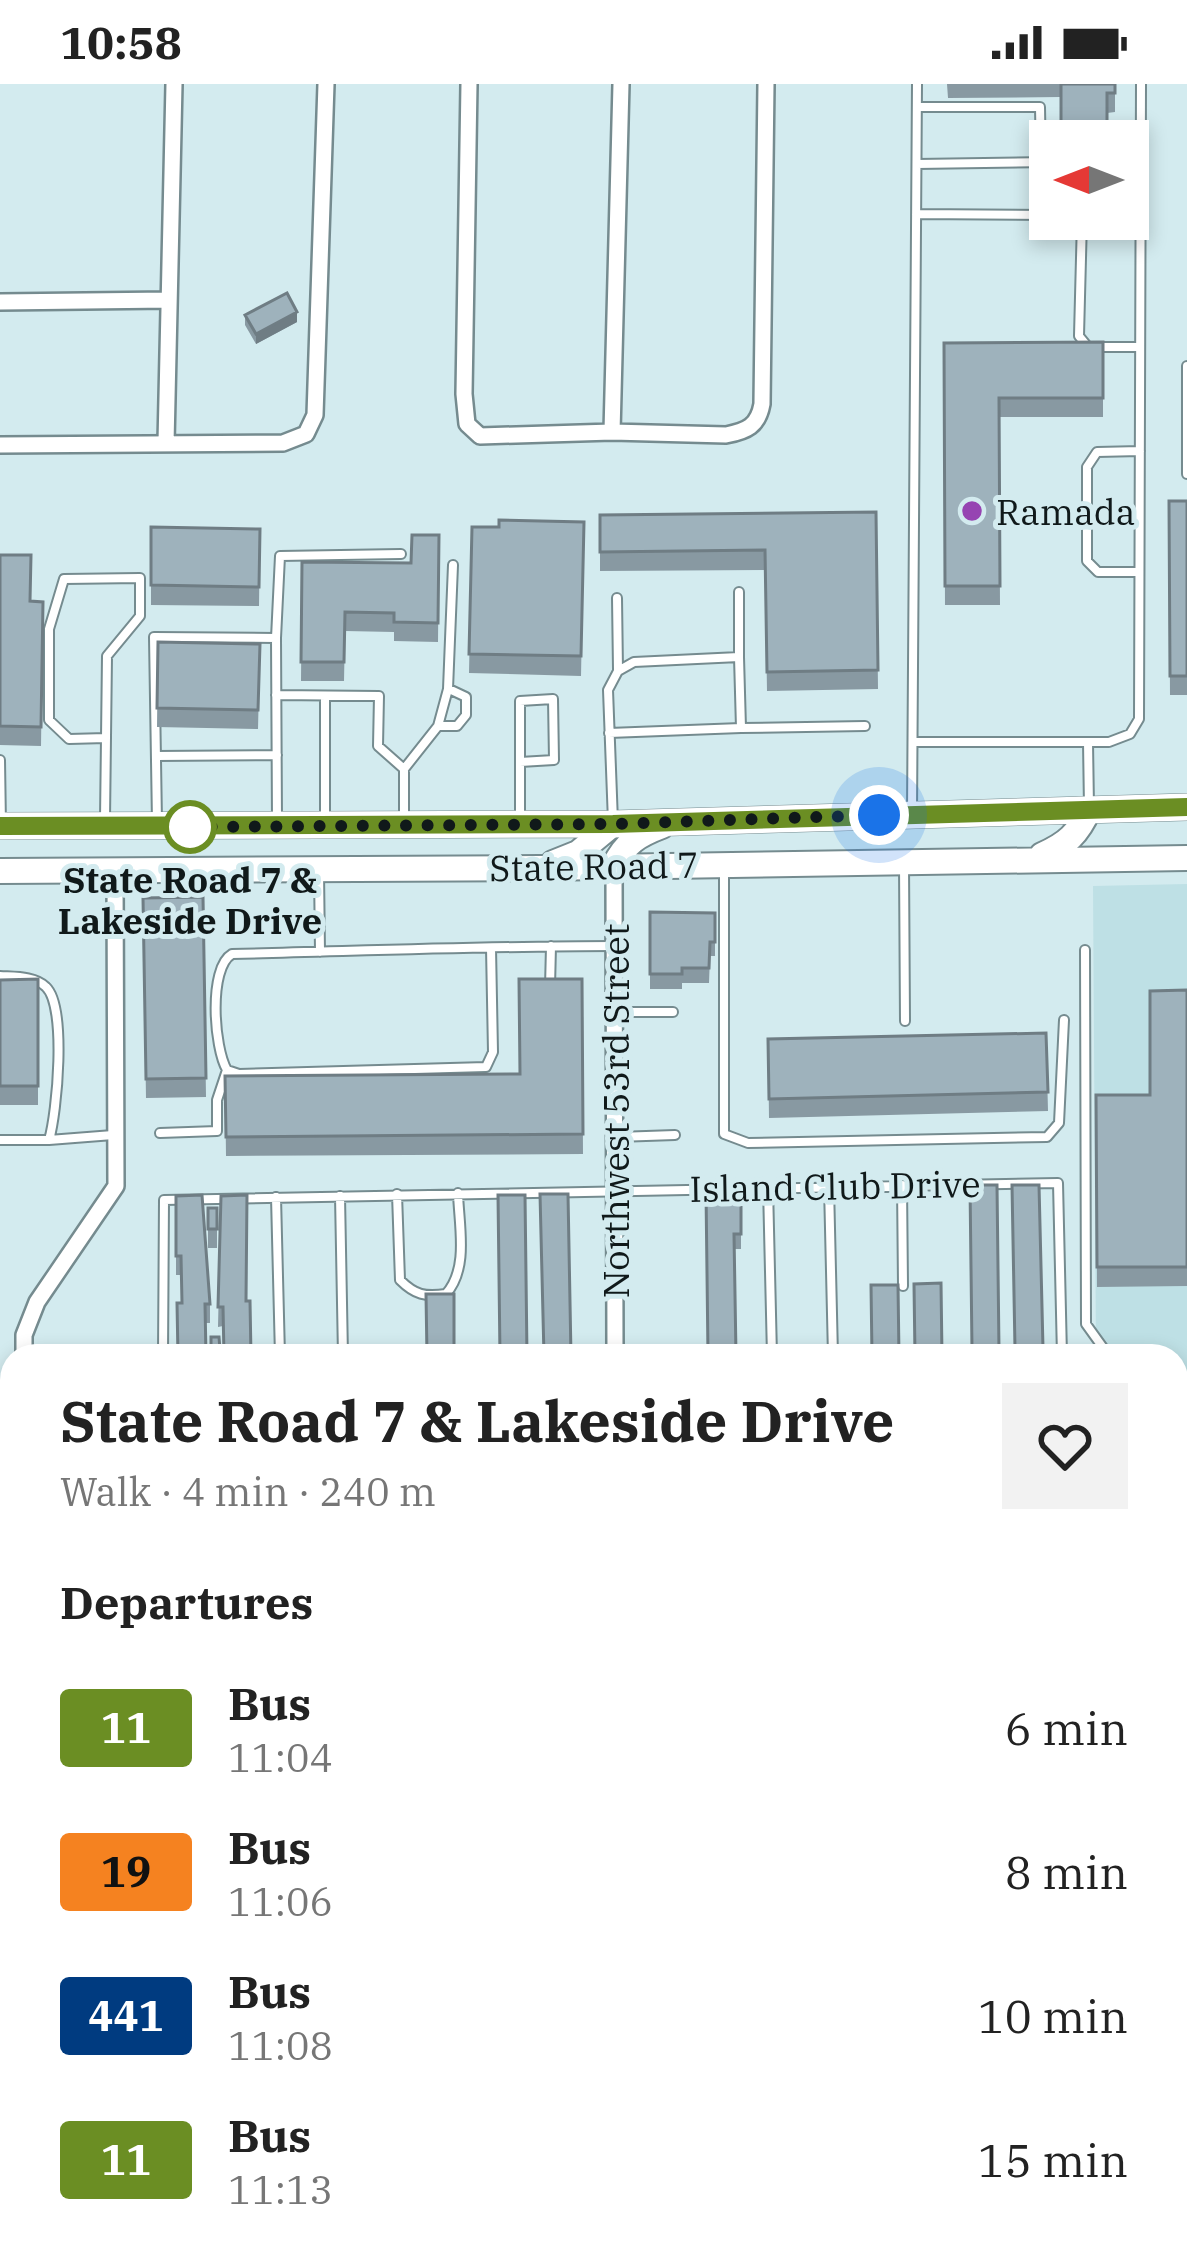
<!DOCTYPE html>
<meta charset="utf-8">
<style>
:root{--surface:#fff;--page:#f2f2f2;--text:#222;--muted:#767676}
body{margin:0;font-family:"IBM Plex Serif",serif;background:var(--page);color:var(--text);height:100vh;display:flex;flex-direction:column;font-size:45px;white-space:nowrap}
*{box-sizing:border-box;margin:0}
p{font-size:39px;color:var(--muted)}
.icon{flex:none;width:66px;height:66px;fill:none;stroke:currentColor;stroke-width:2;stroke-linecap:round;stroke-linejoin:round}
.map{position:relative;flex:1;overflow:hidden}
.panel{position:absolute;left:0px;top:1260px;width:1188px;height:915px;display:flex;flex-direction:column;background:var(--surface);border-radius:36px 36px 0 0;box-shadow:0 6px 18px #0003}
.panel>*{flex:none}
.badge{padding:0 24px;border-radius:9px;font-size:42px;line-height:78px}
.needle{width:78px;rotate:270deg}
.controls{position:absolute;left:1029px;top:36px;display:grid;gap:24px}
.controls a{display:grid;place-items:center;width:120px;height:120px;border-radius:0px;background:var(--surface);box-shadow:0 6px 18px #0003;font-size:60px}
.you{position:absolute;width:60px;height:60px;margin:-30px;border:9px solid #fff;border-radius:50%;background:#1a73e8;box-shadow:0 0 0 18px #1a73e833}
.map>.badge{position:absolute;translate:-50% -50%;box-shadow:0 0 0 6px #fff}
h2{padding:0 60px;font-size:45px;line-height:108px}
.round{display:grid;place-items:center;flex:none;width:126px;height:126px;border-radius:0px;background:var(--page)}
.headline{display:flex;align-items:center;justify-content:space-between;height:204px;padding:0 60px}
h1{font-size:57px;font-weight:700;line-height:90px}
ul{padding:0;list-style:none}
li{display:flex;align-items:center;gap:36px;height:144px;padding:0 60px}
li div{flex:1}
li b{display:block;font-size:45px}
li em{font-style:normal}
li .badge{min-width:132px;font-weight:700;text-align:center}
.status{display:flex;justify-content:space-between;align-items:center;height:84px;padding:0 60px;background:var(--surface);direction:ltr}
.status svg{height:33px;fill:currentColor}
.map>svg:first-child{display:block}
</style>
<div class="status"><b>10:58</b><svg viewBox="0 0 49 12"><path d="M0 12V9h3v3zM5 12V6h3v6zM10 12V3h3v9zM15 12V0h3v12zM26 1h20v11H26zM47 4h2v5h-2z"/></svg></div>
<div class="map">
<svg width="1187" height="2174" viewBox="0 0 1187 2174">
<rect width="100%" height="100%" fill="#d3ebef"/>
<path fill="#bee0e5" d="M1187 800V2001L1176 2010V1272H1096L1093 802Z"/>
<path fill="#a0c7f3" d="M12 1761V1920L0 1913V1763Z"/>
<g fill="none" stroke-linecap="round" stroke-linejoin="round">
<g stroke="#758b8f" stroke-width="12">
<path id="service" d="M917 23H1040L1041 78
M1128 77H1141
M917 80 1050 78
M916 130 1050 131
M1128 131H1141
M1082 135 1079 252 1088 263H1140
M1187 282V390
M1139 488H1098L1087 477V383L1097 368 1140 367
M739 508V573
M617 514 618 586
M276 554 280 472 401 470
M276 611 379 612 378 662 404 685V736
M325 612V736
M438 642H457L466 631V613L449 605
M741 644 865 642
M609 649 741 644 739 573 634 578 618 587 608 606 613 738
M913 658H1109L1130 650 1139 635 1141 0
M1088 658 1089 723
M156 672 277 671
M0 676 1 740
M404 685 438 642 448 605 453 481
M912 729 917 0
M520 733V617L553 615 554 676 520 678
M105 735 107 572 140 532V494L64 495 49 545V636L69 655 106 654
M157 738 154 553 276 554 277 736
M904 780 905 937
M319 787 320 868
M724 788V1050L748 1059 1047 1053 1059 1039 1064 936
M491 864 493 968 486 983 239 990 227 986C214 964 208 884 232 870 360 867 487 862 614 862
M1085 866 1086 1240 1109 1272
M0 892C15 893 35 892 46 903 67 923 57 1029 49 1056H0
M550 903 551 862
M615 928H673
M160 1049 217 1047V1016L227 986
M617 1053 675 1051
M49 1056 113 1051
M902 1101 903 1202
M829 1102 833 1272
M768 1103 772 1272
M397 1110 400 1196C415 1211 425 1213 446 1210 469 1184 459 1142 458 1109
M340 1112 343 1272
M276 1113 280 1272
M163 1272 164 1116 1058 1099 1062 1272
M1176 1997 1186 1988
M477 2163 482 2174
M680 2174 692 2163
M747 2174 758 2163
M853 2174 866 2163"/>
</g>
<g stroke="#758b8f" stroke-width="20">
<path id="minor" d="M469 0 464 310 467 340 480 352 612 348 726 351C747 347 758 342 762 320L766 0
M0 218 169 216
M612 348 621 0
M166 359 174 0
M0 361 283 359 306 350 315 331 326 0
M614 782 615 1272
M24 1272V1251L37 1218 116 1102 115 788
M0 1339H12
M0 1550H12
M904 2163 913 2174
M939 2163 948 2174"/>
</g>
<g stroke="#758b8f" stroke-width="28">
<path id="primary" d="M0 742 613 740 1187 723
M1042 771C1067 760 1078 750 1089 725
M553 779 578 769 613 740
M614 782C625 759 638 751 662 742
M0 787 540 784 1187 774"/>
</g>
<g stroke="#758b8f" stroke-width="28">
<path id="trunk" d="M1176 2056 1187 2046
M1176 2122 1187 2113
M1034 2174 1047 2163
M1113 2174 1127 2163"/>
</g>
<g stroke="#758b8f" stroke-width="32">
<path id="motorway" d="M0 1991 12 1998
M0 2024 12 2030
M0 2077 12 2085
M0 2142 12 2149
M36 2163 56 2174
M136 2163 155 2174
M251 2163 271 2174
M305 2163 321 2174"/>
</g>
<path stroke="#708083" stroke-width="3" stroke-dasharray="12 6" stroke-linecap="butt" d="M989 2174H994"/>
<use href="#service" stroke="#fff" stroke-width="8"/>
<use href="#minor" stroke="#fff" stroke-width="15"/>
<use href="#primary" stroke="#fff" stroke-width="24"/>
<use href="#trunk" stroke="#fff" stroke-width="24"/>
<use href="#motorway" stroke="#fff" stroke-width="27"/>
</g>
<path fill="#8899a2" d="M947 0H1115V28L1107 29V57H1061L1060 13 948 14Z
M245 231 297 238 256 260 245 241Z
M1103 258V333H999L1000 521H945L944 259Z
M1169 417H1187V611H1170Z
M876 428 878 605 767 607 765 486 600 487V431Z
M584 438 581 592 469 589 472 443H499Z
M151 443 260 445 259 522 151 521Z
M439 451 438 558 394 557V548L345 547 344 597H301L302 478 411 479Z
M0 471 30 517 43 518 41 662 0 661Z
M158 558 260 560 258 645 157 643Z
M203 813 206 1013 146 1014 143 814Z
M650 828 715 829V872H710L709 899H682V905H650Z
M38 895V1021H0V896Z
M582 895 583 1070 226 1072 225 992 520 990Z
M1187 906V1202L1097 1203 1096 1011H1150Z
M1046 949 1048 1027 769 1034 768 955Z
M970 1101H997L999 1272H972Z
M1012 1101H1039L1043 1272H1015Z
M741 1106V1165H734L736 1272H708L706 1107Z
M176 1112 210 1220V1239H205L181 1219V1191H176Z
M221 1112 223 1242 218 1243Z
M208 1124H217V1164H208Z
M1176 1688H1187V1765H1176Z
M542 2163H604V2174H552Z"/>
<path fill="#6f7d84" d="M297 228V238L256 260V250Z
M601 2163H604V2174H589Z
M804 2163H813V2174H800V2167Z"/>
<path fill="#9eb2bc" stroke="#6f7d84" stroke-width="3" d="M1061 0H1115V9H1107V43H1061Z
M287 209 297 228 256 250 245 231Z
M1103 258V314H999L1000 502H945L944 259Z
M1169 417H1187V592H1170Z
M876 428 878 586 767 588 765 466 600 468V431Z
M499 436 584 438 581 572 469 570 472 443H499Z
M151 443 260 445 259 503 151 501Z
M412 451H439L438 539 394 538V529L345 528 344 578H301L302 478 411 479Z
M0 471H31L30 517 43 518 41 643 0 642Z
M158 558 260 560 258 626 157 624Z
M203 813 206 994 146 995 143 814Z
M650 828 715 829V858H710L709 884H682V890H650Z
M38 895V1002H0V896Z
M519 895H582L583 1050 226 1053 225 992 520 990Z
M1187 906V1183H1097L1096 1011H1150V907Z
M1046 949 1048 1008 769 1015 768 955Z
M970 1101H997L999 1266H972Z
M1012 1101H1039L1043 1264 1015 1265Z
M741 1106V1150H734L736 1271H708L706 1107Z
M540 1110H568L571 1272H544Z
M202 1111 210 1220H205L206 1272H178L177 1219H182L181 1172H176V1112Z
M247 1111 246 1217H250L251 1272H224L223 1223H218L221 1112Z
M498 1111H525L527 1272H500Z
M208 1124H217V1145H208Z
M941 1199 942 1272H915L914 1200Z
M871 1201H898L899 1272H872Z
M426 1210H454V1272H427Z
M211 1253H219L220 1266H211Z
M1176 1688H1187V1745L1176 1746Z
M556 2163H601L589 2174H566Z
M780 2163H804L800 2167 806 2174H767Z"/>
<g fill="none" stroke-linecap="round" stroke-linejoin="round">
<g stroke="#fff" stroke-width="27">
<path id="line" d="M0 742 613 740 1187 723"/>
</g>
<use href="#line" stroke="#6b8e23" stroke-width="18"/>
<path stroke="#10191a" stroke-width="12" stroke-dasharray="0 21.6" d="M190 743 613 740 879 731"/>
</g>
<circle fill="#9644b2" stroke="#d3ebef" stroke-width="4.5" cx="972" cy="427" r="12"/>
<circle fill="#fff" stroke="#6b8e23" stroke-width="6" cx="190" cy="743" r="24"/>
<g text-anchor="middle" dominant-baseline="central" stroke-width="10" stroke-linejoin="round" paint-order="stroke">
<g font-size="36" fill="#10191a" stroke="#d3ebef" text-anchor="start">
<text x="996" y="427">Ramada</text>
</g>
<g font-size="36" fill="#10191a" stroke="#d3ebef">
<text transform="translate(594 782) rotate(-1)">State Road 7</text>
<text transform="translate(615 1027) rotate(-90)">Northwest 53rd Street</text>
<text transform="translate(835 1102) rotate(-1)">Island Club Drive</text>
</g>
<g font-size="36" font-weight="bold" fill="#10191a" stroke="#d3ebef">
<text x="190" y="795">State Road 7 &amp;<tspan x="190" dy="41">Lakeside Drive</tspan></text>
</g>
</g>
</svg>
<div class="controls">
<a><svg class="needle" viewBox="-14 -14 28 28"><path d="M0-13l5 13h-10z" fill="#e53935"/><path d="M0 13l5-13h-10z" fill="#767676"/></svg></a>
</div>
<div class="you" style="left:879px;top:731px"></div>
<section class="panel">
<div class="headline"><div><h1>State Road 7 &amp; Lakeside Drive</h1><p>Walk · 4 min · 240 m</p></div><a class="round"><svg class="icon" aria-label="heart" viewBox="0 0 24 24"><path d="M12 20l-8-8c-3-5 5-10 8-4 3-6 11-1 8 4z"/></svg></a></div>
<h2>Departures</h2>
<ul>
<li><span class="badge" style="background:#6b8e23;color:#fff">11</span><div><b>Bus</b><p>11:04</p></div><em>6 min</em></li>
<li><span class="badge" style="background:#f58220;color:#111">19</span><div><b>Bus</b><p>11:06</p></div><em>8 min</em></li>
<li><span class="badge" style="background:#003b80;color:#fff">441</span><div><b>Bus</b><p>11:08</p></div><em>10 min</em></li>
<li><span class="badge" style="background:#6b8e23;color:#fff">11</span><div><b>Bus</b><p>11:13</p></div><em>15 min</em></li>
</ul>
</section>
</div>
